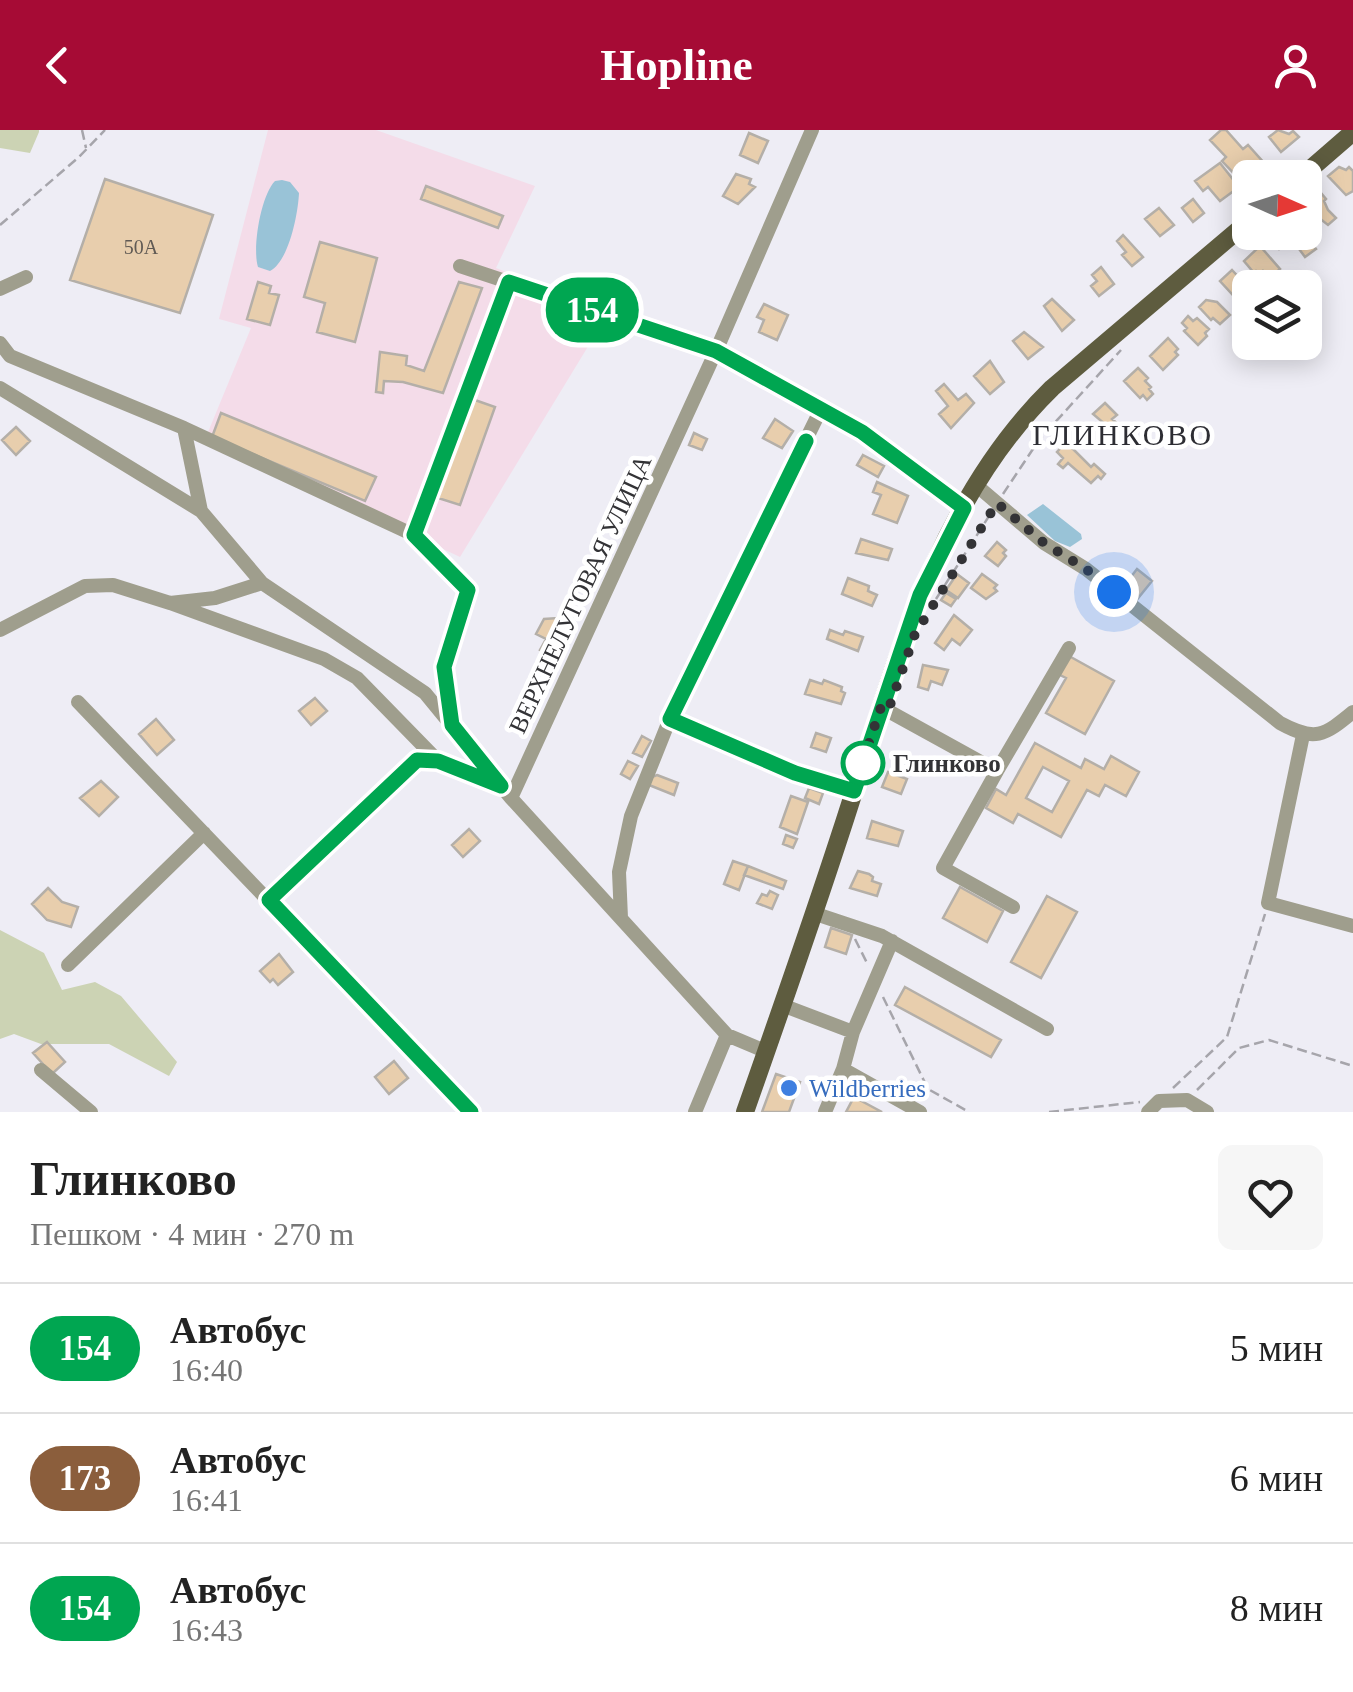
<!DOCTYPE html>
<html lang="ru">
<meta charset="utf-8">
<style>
:root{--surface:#fff;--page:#f6f6f6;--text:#222;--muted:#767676;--line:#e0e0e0;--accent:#a60b35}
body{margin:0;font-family:"Times New Roman",serif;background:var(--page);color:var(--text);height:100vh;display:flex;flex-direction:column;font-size:38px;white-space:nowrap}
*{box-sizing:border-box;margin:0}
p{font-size:32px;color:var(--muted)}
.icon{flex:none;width:55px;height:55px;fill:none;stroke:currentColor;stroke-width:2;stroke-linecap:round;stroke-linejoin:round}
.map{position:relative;height:982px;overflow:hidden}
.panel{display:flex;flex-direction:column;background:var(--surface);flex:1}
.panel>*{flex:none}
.badge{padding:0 20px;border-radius:32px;font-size:35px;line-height:65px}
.needle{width:65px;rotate:93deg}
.controls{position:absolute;left:1232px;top:30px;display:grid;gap:20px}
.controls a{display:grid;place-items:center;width:90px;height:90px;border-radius:15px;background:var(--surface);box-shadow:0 5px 25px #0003;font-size:50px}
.you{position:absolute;width:50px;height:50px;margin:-25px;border:8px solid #fff;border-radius:50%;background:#1a73e8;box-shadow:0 0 0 15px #1a73e833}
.map>.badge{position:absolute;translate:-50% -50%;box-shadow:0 0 0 5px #fff}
.round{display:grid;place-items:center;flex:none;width:105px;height:105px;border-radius:15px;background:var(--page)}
.summary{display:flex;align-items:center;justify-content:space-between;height:170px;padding:0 30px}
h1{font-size:48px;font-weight:700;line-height:75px}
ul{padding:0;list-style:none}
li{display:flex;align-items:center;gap:30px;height:130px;padding:0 30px;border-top:2px solid var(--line)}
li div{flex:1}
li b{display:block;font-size:38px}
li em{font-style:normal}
li .badge{min-width:110px;font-weight:700;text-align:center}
header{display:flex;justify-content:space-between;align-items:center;height:130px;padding:0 30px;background:var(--accent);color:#fff;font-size:45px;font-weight:700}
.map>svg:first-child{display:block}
</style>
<header><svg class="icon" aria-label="back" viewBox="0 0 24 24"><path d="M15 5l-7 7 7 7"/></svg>Hopline<svg class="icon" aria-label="person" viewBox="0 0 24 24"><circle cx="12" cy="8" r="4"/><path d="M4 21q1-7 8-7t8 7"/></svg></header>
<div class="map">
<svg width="1353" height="982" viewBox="0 0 1353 982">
<rect width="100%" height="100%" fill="#eeedf5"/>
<path fill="#f4dce9" d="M268 0H376L535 56 496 138 609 182 460 427 206 307 251 198 219 189Z"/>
<path fill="#ccd3b4" d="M0 0H39V2L30 23 0 18Z
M0 800 44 823 62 860 95 852 121 866 177 932 169 946 109 914H41L14 904 0 909Z"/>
<path fill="#99c3d7" d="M282 50 290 52 299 63C298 84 289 131 270 141L258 137C252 118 261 65 275 51Z
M1043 374 1081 404 1082 409 1070 417 1055 411 1027 385Z"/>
<path fill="#e8cead" stroke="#b4afa8" stroke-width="2.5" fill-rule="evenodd" d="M1221 0H1226L1243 19 1248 15 1265 34 1243 53 1222 31 1226 27 1210 10Z
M1278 0 1289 4 1293 1 1299 7 1281 22 1269 7Z
M749 3 768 11 758 33 740 25Z
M1220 33 1239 57 1220 71 1208 57 1203 61 1195 51Z
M1339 37 1346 40 1349 37 1353 41V61L1346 65 1328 46Z
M736 44 751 49 749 54 755 57 738 74 723 66Z
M105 49 213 85 180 183 70 150Z
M426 56 503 86 498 98 421 69Z
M1310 63 1313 66 1321 63 1326 69 1324 71 1328 80 1336 88 1328 95 1305 77V68Z
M1193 69 1204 83 1193 92 1182 78Z
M1159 78 1174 95 1160 106 1145 89Z
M1274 102H1303L1316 119 1305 127 1291 108 1279 119 1268 108Z
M1123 105 1143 127 1132 136 1122 125 1126 122 1117 111Z
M320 112 377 128 355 212 317 202 325 173 304 167Z
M1260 116 1280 139 1270 148 1263 141 1260 145 1256 141 1254 143 1244 131Z
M1101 137 1114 154 1099 166 1091 156 1097 151 1092 145Z
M1232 140 1250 159V168L1242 175 1220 151Z
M258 152 271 156 269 163 279 165 270 195 247 189Z
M459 152 482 158 443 263 403 252 384 251 383 263 376 262 380 222 407 226 406 235 424 241Z
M1052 169 1074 190 1062 201 1044 176Z
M1206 170 1217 172 1230 185 1220 194 1213 188 1211 190 1199 177Z
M764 174 788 185 777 210 759 202 764 190 757 187Z
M1188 186 1193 191 1197 188 1209 199 1205 203 1207 206 1198 215 1184 201 1187 198 1182 193Z
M1024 202 1043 217 1028 229 1013 211Z
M1168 208 1178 219 1175 222 1178 225 1163 240 1150 226Z
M990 231 1004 252 990 264 974 246Z
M1138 238 1148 248 1145 251 1151 257 1149 259 1153 264 1147 270 1143 265 1140 268 1124 251Z
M944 254 958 270 966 264 974 273 951 298 939 284 948 276 936 261Z
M472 269 495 277 460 375 438 368Z
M1105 273 1117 285 1112 289 1119 295 1113 301 1093 284Z
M221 283 376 347 365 371 212 307Z
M775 289 793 301 782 318 763 308Z
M16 297 30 311 16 325 2 310Z
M694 303 707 309 702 320 689 315Z
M1066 312 1091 337 1094 334 1105 344 1101 349 1098 346 1091 353 1068 333 1063 338 1058 334 1063 328 1057 322Z
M863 325 884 336 878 347 857 335Z
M877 352 908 366 897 393 873 384 881 365 873 362Z
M861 409 892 419 888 430 856 423Z
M997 412 1006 420 1003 423 1006 426 998 436 985 426Z
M1137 439 1152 451 1135 472 1120 461Z
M957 444 969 453 958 468 946 460Z
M982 444 997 455 994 458 997 461 986 469 971 458Z
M848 448 869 456 868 461 877 465 872 476 842 464Z
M946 463 956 469 951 476 941 470Z
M954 485 972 500 960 515 952 509 944 520 935 513Z
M558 488 559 504 564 507 554 527 540 520 546 509 536 504 544 489Z
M830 500 843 505 845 501 863 507 858 521 827 509Z
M1069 526 1114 551 1085 604 1046 583 1066 548 1058 544Z
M923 535 948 540 942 555 931 551 928 560 918 557Z
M810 550 822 554 824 550 842 557 841 561 845 563 841 574 805 564Z
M315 568 327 581 311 595 299 581Z
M156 589 174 610 157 625 139 604Z
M816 603 831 608 826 622 811 617Z
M642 606 651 611 642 627 633 623Z
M1035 613 1081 638 1085 629 1104 639 1111 626 1139 642 1126 666 1105 655 1099 666 1087 660 1061 707 1018 684 1013 693 986 678 996 659 1006 665ZM1043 637 1069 651 1052 682 1026 668Z
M628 631 638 636 630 649 621 644Z
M888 642 907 649 901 664 882 657Z
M657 645 678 653 674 665 649 655 652 647Z
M101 651 118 667 99 686 80 668Z
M809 658 823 663 819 674 805 668Z
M791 666 808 672 797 704 780 697Z
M872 691 903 701 898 716 867 708Z
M469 699 480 711 463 727 452 715Z
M786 705 797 709 793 718 783 714Z
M733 731 748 736 739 760 724 754Z
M748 736 786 751 783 759 744 745Z
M858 741 869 744 873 747 872 751 881 754 877 766 850 758Z
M960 757 1003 781 987 812 943 788Z
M48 758 62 772 78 777 71 797 47 790 32 774Z
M770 761 778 765 772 779 757 773 762 764 767 766Z
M1047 766 1077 782 1041 848 1011 832Z
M831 798 852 805 846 824 825 817Z
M279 824 293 842 278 855 273 849 270 852 260 841Z
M905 857 1001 910 991 927 895 875Z
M47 912 65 932 52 944 33 923Z
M394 931 408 948 389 964 375 947Z
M776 944 800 952 789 982H762Z
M854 967 882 982H846Z"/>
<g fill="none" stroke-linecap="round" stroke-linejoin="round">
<path stroke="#a6a5ab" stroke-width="2.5" stroke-dasharray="10 5" stroke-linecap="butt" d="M82 0 86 18
M0 95 79 27 105 0
M1003 364 1039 310 1121 220
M936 469 991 383
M855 809 867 833
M883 867 928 959 969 982
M1173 958 1227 907 1265 784
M1197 960 1239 918 1269 910 1353 936
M1049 982 1140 972"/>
<path stroke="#9f9e8d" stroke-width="14" d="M460 136 716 221 862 302 963 378
M0 159 26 147
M0 213 10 226 184 298 414 405 509 152
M0 258 201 381
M184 298 201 381 262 453 425 563 511 668
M976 355 1044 413 1086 439 1280 593C1315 612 1324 606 1353 582
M414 405 468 460 444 537 451 593
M170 473 324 529 357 548 438 631
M0 500 85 456 113 455 170 473 215 468 262 453
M78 572 471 982
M881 577 997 641 943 738 1013 777
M670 589 795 643 853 661
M1303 605 1268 773 1353 796
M997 641 1069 518
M269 770 417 630 438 631 500 655
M813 783 882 806 1047 899
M621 788 619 742 631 686 673 581 821 279
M68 835 204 703
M782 875 853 902 843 939 920 982
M853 902 892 811
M767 922 727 905 511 668 716 221 812 0
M41 940 91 982
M695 982 727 905
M825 982 843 939
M1148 982 1159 971 1187 970 1207 982"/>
<path stroke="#5e5c3f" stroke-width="18" d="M1300 48 1353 2
M745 982C777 891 809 800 839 708 891 552 930 377 1052 258L1250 90"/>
</g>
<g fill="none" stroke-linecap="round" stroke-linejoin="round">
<g stroke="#fff" stroke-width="22">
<path id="line" d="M471 982 269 770 417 630 438 631 501 656 452 595 444 537 468 460 414 405 509 152 716 221 862 302 964 378 920 465 854 661 795 643 670 589 806 311"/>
</g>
<use href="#line" stroke="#00a651" stroke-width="15"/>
<path stroke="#333336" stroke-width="10" stroke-dasharray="0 18" d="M863 633 860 640 881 577 888 581 915 504 997 373 1044 413 1086 439 1114 462"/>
</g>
<circle fill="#fff" stroke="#00a651" stroke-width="5" cx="863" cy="633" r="20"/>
<circle fill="#3f7fe0" stroke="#fff" stroke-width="4" cx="789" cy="958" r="10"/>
<g text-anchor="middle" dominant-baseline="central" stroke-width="9" stroke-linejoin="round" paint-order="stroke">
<g font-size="20" fill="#605a54">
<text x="141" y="117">50А</text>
</g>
<g font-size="25" fill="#333336" stroke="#fff">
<text transform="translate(580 464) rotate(-65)">ВЕРХНЕЛУГОВАЯ УЛИЦА</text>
</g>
<g font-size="25" font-weight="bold" fill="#333336" stroke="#fff" text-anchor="start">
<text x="893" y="633">Глинково</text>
</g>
<g font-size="25" fill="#366cbe" stroke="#fff" text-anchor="start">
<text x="809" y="958">Wildberries</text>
</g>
<g font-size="30" letter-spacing="2.5" fill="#2d2d33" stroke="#fff">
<text x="1123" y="304">ГЛИНКОВО</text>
</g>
</g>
</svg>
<div class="controls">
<a><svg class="needle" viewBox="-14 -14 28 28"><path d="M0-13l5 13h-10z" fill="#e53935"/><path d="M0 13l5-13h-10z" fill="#767676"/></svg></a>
<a><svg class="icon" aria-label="layers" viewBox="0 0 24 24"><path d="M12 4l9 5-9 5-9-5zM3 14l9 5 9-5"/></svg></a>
</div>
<div class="you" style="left:1114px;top:462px"></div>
<b class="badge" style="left:592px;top:180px;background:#00a651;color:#fff">154</b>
</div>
<section class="panel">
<div class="summary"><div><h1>Глинково</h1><p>Пешком · 4 мин · 270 m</p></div><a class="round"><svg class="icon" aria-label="heart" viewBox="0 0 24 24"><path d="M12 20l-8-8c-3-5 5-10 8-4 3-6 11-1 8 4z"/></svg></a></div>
<ul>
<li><span class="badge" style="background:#00a651;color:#fff">154</span><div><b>Автобус</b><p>16:40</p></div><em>5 мин</em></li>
<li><span class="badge" style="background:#8b5e3c;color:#fff">173</span><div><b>Автобус</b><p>16:41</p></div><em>6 мин</em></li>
<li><span class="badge" style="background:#00a651;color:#fff">154</span><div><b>Автобус</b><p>16:43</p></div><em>8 мин</em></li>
</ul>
</section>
